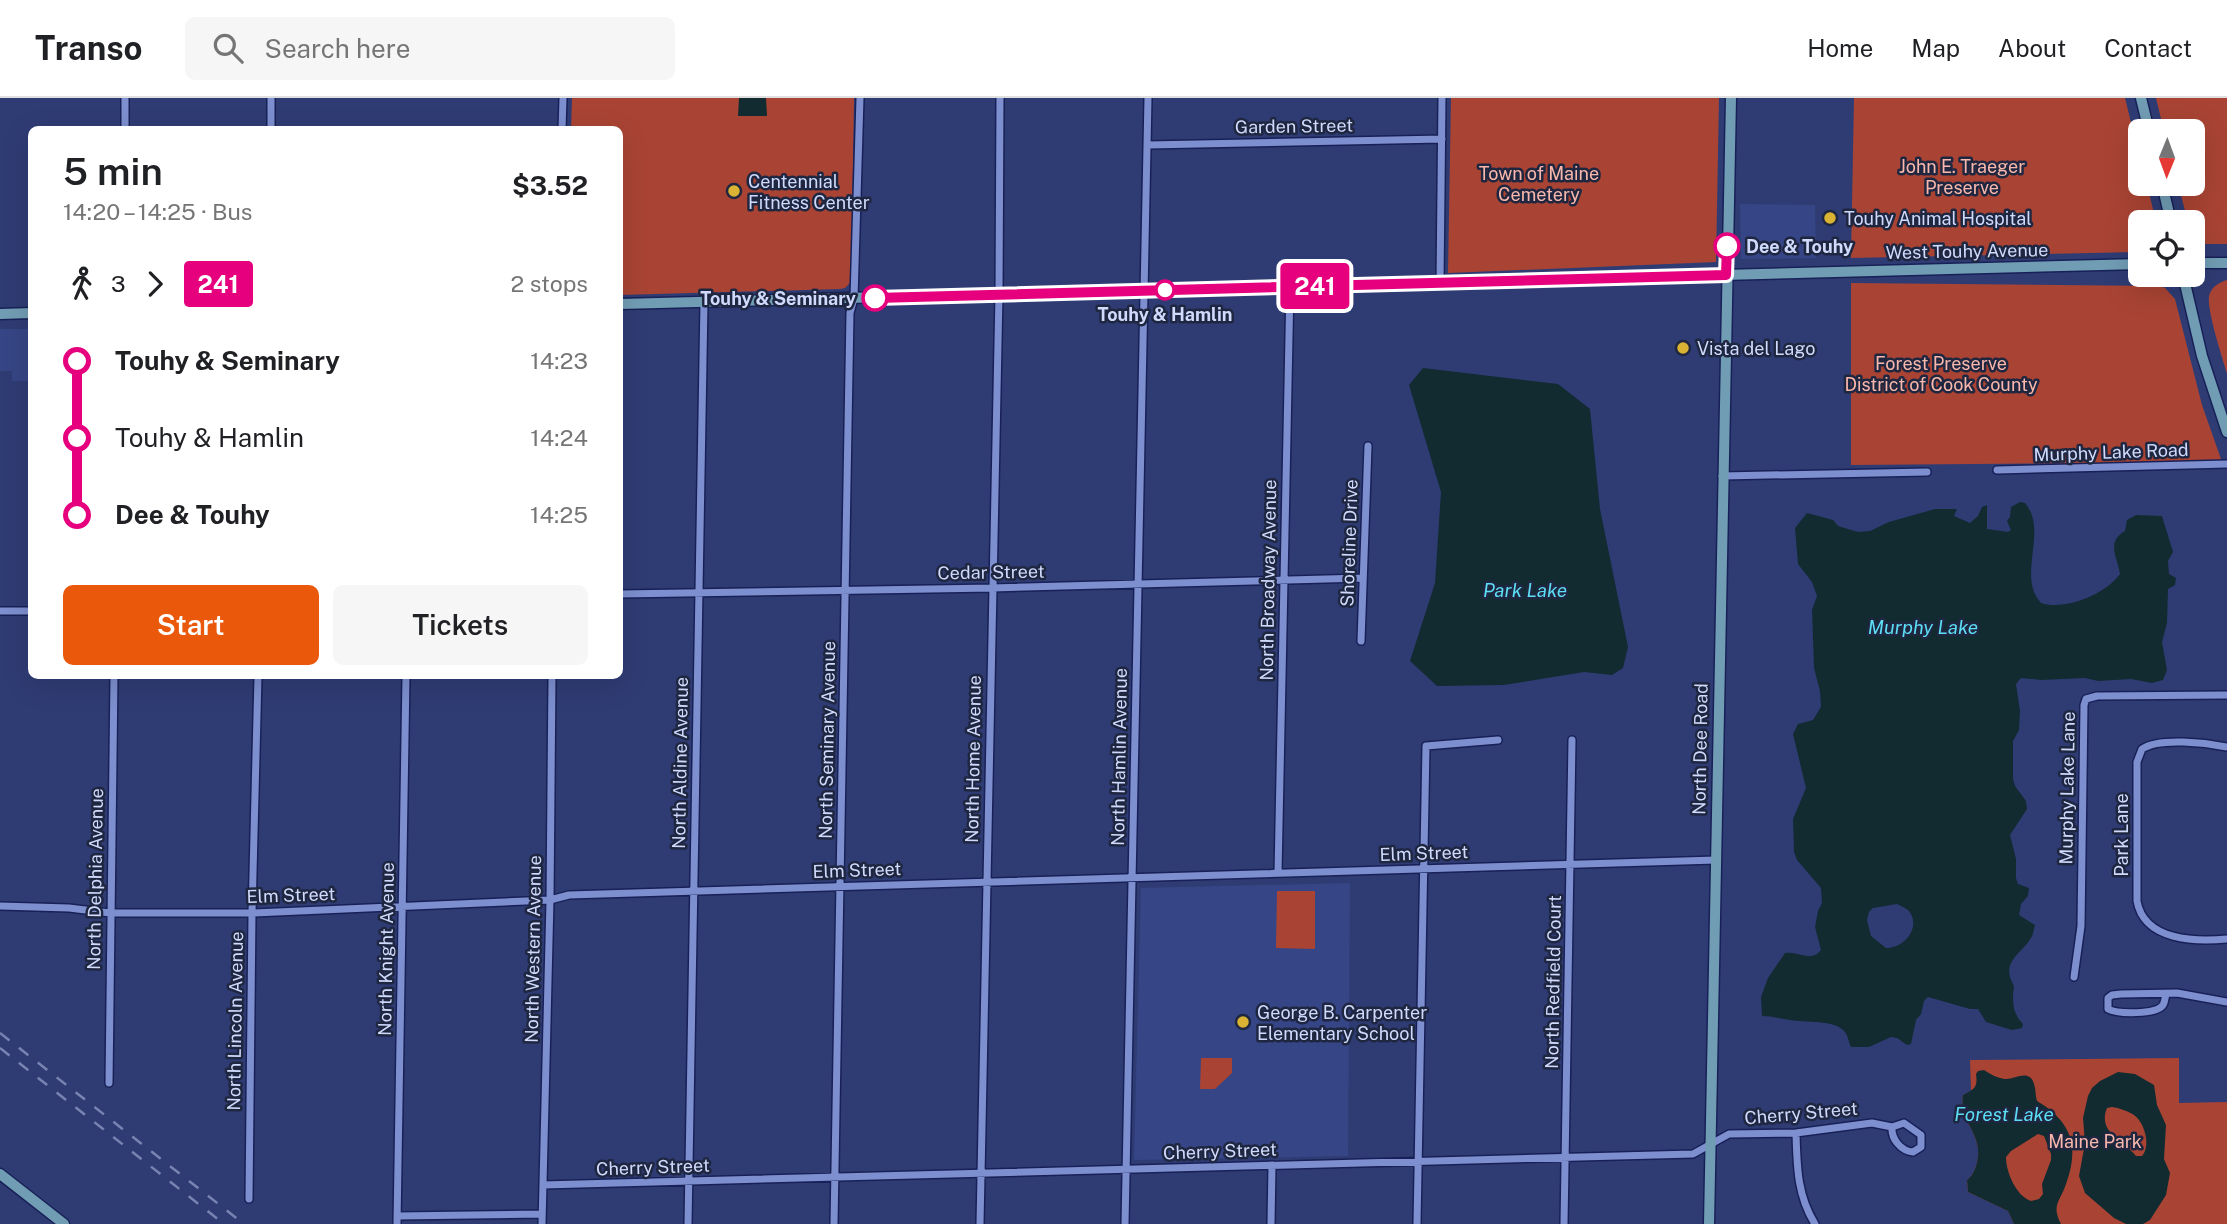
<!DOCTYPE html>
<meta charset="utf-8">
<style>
:root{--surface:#fff;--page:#f6f6f6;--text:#202124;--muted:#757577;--line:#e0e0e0;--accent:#ea580c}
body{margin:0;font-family:"Public Sans",sans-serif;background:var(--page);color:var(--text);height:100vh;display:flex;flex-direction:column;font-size:26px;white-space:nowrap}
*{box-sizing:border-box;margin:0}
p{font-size:23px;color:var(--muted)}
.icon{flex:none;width:38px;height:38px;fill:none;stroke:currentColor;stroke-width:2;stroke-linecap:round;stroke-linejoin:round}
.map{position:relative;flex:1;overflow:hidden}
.panel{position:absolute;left:28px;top:28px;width:595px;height:553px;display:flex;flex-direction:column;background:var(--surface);border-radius:10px;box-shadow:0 7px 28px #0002}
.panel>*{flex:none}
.badge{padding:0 14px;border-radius:5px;font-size:24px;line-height:46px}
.needle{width:46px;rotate:181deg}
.controls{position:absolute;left:2128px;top:21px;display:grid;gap:14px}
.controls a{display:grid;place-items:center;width:77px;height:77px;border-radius:10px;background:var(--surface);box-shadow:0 7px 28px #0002;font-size:35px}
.map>.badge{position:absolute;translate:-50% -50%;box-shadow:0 0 0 4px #fff}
.legs{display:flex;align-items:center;gap:10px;height:77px;padding:0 35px;font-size:23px}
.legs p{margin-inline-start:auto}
.overview{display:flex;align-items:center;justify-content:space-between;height:119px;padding:0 35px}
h1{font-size:38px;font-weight:600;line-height:52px}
.cta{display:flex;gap:14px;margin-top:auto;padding:14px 35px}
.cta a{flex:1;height:80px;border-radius:10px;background:var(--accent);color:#fff;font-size:28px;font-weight:600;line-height:80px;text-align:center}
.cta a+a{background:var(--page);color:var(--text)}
ul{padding:0 35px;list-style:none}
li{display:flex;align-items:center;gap:24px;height:77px;font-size:26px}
li i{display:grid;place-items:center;width:10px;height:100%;margin:0 9px;background:currentColor}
li i::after{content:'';width:18px;height:18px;margin:-9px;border:5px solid;border-radius:50%;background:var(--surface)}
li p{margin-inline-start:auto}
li:first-child i{background:linear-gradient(#0000 50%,currentColor 0)}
li:last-child i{background:linear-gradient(currentColor 50%,#0000 0)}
header{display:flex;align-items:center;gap:42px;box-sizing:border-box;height:98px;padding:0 35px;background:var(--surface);border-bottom:2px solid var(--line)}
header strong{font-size:33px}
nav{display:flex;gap:38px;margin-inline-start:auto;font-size:24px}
.search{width:490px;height:63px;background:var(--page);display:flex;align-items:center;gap:18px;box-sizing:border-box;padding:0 24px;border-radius:10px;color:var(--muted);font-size:26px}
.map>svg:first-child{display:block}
</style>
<header>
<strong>Transo</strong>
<div class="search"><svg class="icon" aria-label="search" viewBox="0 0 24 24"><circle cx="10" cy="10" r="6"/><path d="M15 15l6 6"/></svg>Search here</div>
<nav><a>Home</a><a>Map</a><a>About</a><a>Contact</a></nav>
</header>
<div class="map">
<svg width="2227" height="1126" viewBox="0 0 2227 1126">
<rect width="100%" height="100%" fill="#2f3c74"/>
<path fill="#364585" d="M1740 106 1815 107 1816 160 1741 161Z
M0 231H31V283H12V273H0Z
M1350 785 1348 1058 1134 1062 1141 790Z"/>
<path fill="#a94434" d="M572 0H854L851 184 845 190 840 191 620 197V32H571Z
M1451 0H1719L1716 164 1448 175Z
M1854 0H2125L2140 61V86H2147L2156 124H2140V152L2138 154 1851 160Z
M2156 0H2227V146H2204L2193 139V124H2188L2178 86H2193V33H2164Z
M2227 182V276C2223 261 2204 206 2210 195 2213 188 2220 184 2227 182Z
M1851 185 2160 188 2165 190 2175 201 2202 307 2222 364 1851 367Z
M1277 793H1315V851L1276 850Z
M1201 960H1232V975L1215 991H1200Z
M2179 960V1005L2227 1004V1126H2014L2008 1113 1968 1094 1967 1082C1972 1078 1974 1074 1976 1068 1986 1036 1958 1026 1963 997L1971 993 1970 962Z"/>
<path fill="#112b30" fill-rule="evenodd" d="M739 0H766L767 18H738Z
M1423 270 1558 286 1590 311 1600 411 1628 549 1623 570 1612 577 1584 574 1504 587 1437 588 1410 563 1435 485 1441 394 1409 287Z
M2020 404 2025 405C2049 433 2016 478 2041 505 2065 513 2106 496 2120 476 2117 458 2106 444 2125 433L2127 422 2136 417 2162 418 2173 454 2168 463 2169 476 2176 480 2175 487 2168 491 2167 525 2162 544 2167 572 2163 582 2152 585 2131 581 2098 583 2085 580 2041 582 2021 580 2016 586 2020 613 2019 632 2013 643V681L2015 688 2026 703 2027 711 2010 737 2016 761V780L2018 786 2029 790 2028 798 2021 806 2019 817 2035 827C2034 829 2033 837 2032 838 2023 856 1999 863 2014 888 2012 902 2012 915 2023 926L2022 930 2012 932 1986 924 1978 911H1970L1928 899 1924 903 1921 916 1916 922 1911 946 1907 947 1897 940 1891 939 1869 949H1851C1849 945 1848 938 1845 934 1835 921 1804 925 1790 922 1780 921 1772 918 1762 918L1761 899 1768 880 1785 855C1799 853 1811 865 1821 852L1815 829 1818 813 1822 805 1821 790 1797 762 1794 754 1793 721 1806 690 1793 636 1798 626 1813 622 1821 609 1820 593 1814 570 1812 512 1817 498 1812 484 1798 466 1795 430 1807 415 1833 422 1838 428 1858 434 1870 433 1889 424 1935 411H1957L1954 418 1970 425 1978 418 1982 409 1987 407V431L2008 434 2011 432 2007 423 2010 419 2011 409ZM1897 806C1901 808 1905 810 1908 812 1922 827 1906 850 1886 850L1871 838 1867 822 1869 814 1873 810Z
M1984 972C1990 976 1997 980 2005 981 2015 982 2029 970 2034 986 2036 991 2035 997 2037 1003 2071 1023 2080 1048 2066 1086 2060 1104 2051 1107 2061 1126H2014L2008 1113 1968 1094 1967 1082C1972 1078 1974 1074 1976 1068 1986 1036 1958 1026 1963 997 1974 991 1978 990 1976 976L1978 973ZM2038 1036 2044 1038 2051 1056V1062L2042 1086 2043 1096 2039 1101 2031 1103C2016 1098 2006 1074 2006 1059L2011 1053Z
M2118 974 2135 976 2154 987 2157 1007 2166 1027 2164 1061 2170 1075 2166 1097 2150 1122 2143 1126H2126L2114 1120 2085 1095 2079 1078 2085 1045 2083 1020 2088 998 2092 990 2100 983ZM2112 1009C2119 1010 2128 1013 2134 1017 2145 1025 2151 1048 2142 1058H2136C2124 1042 2097 1035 2107 1010Z"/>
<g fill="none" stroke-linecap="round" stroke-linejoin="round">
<g stroke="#182157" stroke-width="10">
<path id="minor" d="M125 32V0
M271 32V0
M562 32 563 0
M1148 47 1442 41
M1440 185 1442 0
M1997 372 2227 366
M1722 378 1927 374
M620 496 992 490 1363 480
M0 513H32
M1361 543 1368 348
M2227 649C2207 645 2159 639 2142 651L2137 664V803C2144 843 2196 844 2227 841
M1278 775 1290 189
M0 808 69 810 110 815H252L550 802 569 797 1716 762
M2074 879 2081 828 2084 607 2086 601 2097 598 2227 597
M2166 896C2165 899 2165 904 2163 907 2156 917 2117 916 2108 911V900L2112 897 2121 896 2177 895 2227 904
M109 985 114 578
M1796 1035C1797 1068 1797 1097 1815 1126
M543 1087 1693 1056 1729 1036 1796 1035 1872 1025 1892 1029 1904 1025 1921 1037V1049L1913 1054C1901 1053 1891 1041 1892 1029
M249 1101 252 815 258 578
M397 1118 542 1116
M397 1126 406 578
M542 1126 550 802 552 578
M688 1126 704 204
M834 1126 850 215 854 200 860 0
M980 1126 999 196 1000 0
M1125 1126 1148 0
M1271 1126 1272 1067
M1417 1126 1426 648 1498 642
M1564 1126 1572 642"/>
</g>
<g stroke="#182157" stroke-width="13">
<path id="secondary" d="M2141 0 2149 33
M2162 86 2171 124
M2193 165H2227
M2183 177 2202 258 2227 334
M620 206 2140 166
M0 216 32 215
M0 1076 64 1126
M1709 1126 1731 0"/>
</g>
<use href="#minor" stroke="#7d8fcf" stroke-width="7"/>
<use href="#secondary" stroke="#719db4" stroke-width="10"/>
<path stroke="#7784b2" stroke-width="2.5" stroke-dasharray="12 12" stroke-linecap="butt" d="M0 935 244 1126
M0 950 224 1126"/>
</g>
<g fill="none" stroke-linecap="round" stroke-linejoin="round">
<g stroke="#fff" stroke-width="16">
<path id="line-1" d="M875 200 1726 177 1727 148"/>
</g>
<use href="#line-1" stroke="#e6007e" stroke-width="10"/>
</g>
<g fill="#dab334" stroke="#1f2640" stroke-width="2.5">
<circle cx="734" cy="93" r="7"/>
<circle cx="1830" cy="120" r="7"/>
<circle cx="1683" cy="250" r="7"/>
<circle cx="1243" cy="924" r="7"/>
</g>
<g fill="#fff" stroke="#e6007e" stroke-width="3.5">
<circle cx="1727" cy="148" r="12"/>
<circle cx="1165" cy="192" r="9"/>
<circle cx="875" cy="200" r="12"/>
</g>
<g text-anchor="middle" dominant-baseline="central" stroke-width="5" stroke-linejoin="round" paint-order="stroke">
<g font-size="18" fill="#cfdafc" stroke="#1f2640">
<text transform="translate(1294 28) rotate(-1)">Garden Street</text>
<text transform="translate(1967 153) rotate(-1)">West Touhy Avenue</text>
<text transform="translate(2111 354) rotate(-2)">Murphy Lake Road</text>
<text transform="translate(1349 445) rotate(-88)">Shoreline Drive</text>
<text transform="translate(991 474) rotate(-1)">Cedar Street</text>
<text transform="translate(1268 482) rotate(-89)">North Broadway Avenue</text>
<text transform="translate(827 642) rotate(-89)">North Seminary Avenue</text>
<text transform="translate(1700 651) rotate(-89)">North Dee Road</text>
<text transform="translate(1119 659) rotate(-89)">North Hamlin Avenue</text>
<text transform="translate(973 661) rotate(-89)">North Home Avenue</text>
<text transform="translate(680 665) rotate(-89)">North Aldine Avenue</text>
<text transform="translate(2067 690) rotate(-89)">Murphy Lake Lane</text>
<text transform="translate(2121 737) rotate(-90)">Park Lane</text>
<text transform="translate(1424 755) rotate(-2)">Elm Street</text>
<text transform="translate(857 772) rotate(-2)">Elm Street</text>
<text transform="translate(95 781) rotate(-89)">North Delphia Avenue</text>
<text transform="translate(291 797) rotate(-2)">Elm Street</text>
<text transform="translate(386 851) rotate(-89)">North Knight Avenue</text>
<text transform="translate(533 851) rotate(-89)">North Western Avenue</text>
<text transform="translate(1553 884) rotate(-89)">North Redfield Court</text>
<text transform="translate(235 923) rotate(-89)">North Lincoln Avenue</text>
<text transform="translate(1801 1015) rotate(-5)">Cherry Street</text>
<text transform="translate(1220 1053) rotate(-2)">Cherry Street</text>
<text transform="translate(653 1069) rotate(-2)">Cherry Street</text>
</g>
<g font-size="18" fill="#f9b8ab" stroke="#1f2640">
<text x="1962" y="68">John E. Traeger<tspan x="1962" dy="21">Preserve</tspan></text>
<text x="1539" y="75">Town of Maine<tspan x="1539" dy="21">Cemetery</tspan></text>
<text x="1941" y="265">Forest Preserve<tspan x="1941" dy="21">District of Cook County</tspan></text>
<text x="2095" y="1043">Maine Park</text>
</g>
<g font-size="18" fill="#cfdafc" stroke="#1f2640" text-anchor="start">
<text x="748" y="83">Centennial<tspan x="748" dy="21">Fitness Center</tspan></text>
<text x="1844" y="120">Touhy Animal Hospital</text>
<text x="1697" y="250">Vista del Lago</text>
<text x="1257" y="914">George B. Carpenter<tspan x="1257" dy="21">Elementary School</tspan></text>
</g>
<g font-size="18" font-weight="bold" fill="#cfdafc" stroke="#1f2640" text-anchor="start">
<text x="1746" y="148">Dee &amp; Touhy</text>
<text x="856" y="200" text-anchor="end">Touhy &amp; Seminary</text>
<text x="1165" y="216" text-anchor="middle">Touhy &amp; Hamlin</text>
</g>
<g font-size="19" font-style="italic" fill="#5cdef5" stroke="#1f2640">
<text x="1525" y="492">Park Lake</text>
<text x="1923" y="529">Murphy Lake</text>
<text x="2004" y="1016">Forest Lake</text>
</g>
</g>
</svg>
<div class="controls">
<a><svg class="needle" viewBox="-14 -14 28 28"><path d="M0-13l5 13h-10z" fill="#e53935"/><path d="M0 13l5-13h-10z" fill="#757577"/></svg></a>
<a><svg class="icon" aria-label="locate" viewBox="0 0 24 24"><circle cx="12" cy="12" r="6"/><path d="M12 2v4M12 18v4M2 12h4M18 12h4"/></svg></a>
</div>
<b class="badge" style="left:1315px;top:188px;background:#e6007e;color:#fff">241</b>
<section class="panel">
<div class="overview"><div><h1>5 min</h1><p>14:20 – 14:25 · Bus</p></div><b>$3.52</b></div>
<div class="legs"><svg class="icon" aria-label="walk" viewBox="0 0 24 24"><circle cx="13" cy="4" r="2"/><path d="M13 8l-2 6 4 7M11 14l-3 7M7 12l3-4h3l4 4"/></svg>3<svg class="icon" aria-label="forward" viewBox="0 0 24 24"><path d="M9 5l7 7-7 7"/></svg><b class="badge" style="background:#e6007e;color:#fff">241</b><p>2 stops</p></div>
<ul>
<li><i style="color:#e6007e"></i><b>Touhy &amp; Seminary</b><p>14:23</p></li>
<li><i style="color:#e6007e"></i><span>Touhy &amp; Hamlin</span><p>14:24</p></li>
<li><i style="color:#e6007e"></i><b>Dee &amp; Touhy</b><p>14:25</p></li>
</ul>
<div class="cta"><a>Start</a><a>Tickets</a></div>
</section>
</div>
